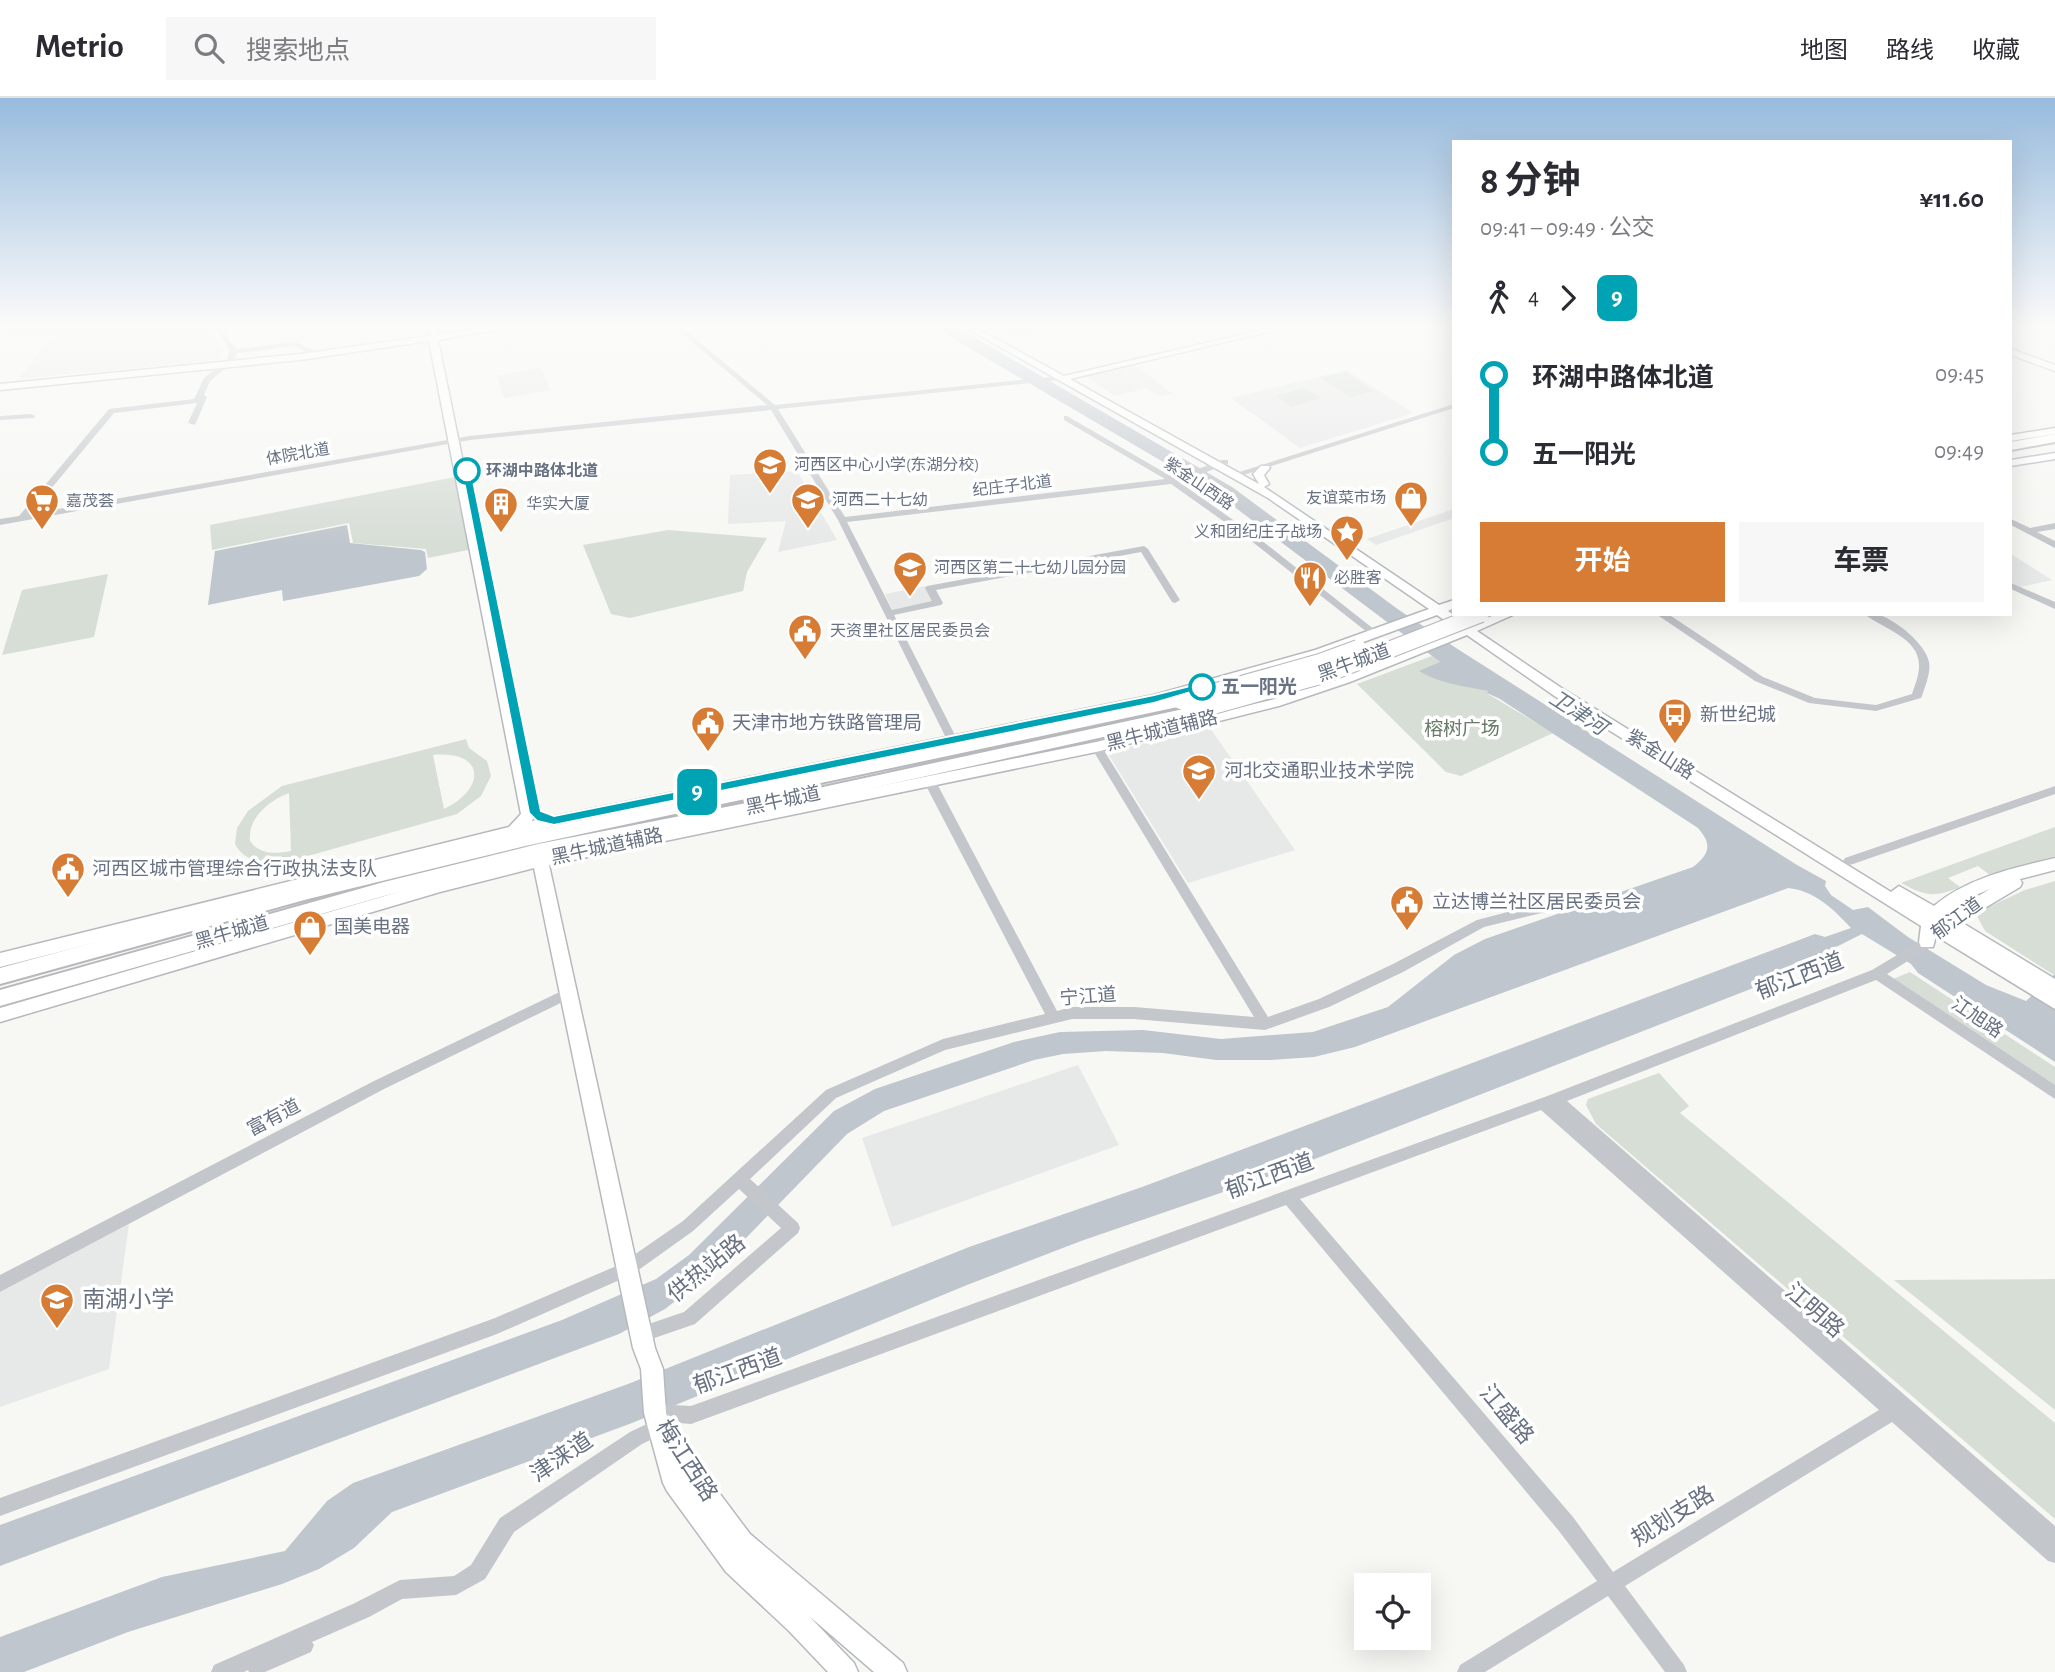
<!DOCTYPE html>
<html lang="zh">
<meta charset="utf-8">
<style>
:root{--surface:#fff;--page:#f7f7f7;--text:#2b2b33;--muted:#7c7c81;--line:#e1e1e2;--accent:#d77c34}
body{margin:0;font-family:"Alegreya Sans","Noto Sans SC",sans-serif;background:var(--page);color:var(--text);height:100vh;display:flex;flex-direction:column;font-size:26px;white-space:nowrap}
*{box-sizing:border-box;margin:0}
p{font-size:23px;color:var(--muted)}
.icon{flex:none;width:38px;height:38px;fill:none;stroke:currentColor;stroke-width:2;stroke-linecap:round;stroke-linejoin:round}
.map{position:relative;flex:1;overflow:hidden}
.panel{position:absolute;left:1452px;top:42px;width:560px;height:476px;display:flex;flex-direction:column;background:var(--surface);border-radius:0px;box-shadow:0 7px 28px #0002}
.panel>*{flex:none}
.badge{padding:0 14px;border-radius:10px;font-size:24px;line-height:46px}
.tools{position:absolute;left:1354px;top:1475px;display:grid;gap:14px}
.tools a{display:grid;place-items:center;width:77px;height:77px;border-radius:0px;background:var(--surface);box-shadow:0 7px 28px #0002;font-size:35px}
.map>.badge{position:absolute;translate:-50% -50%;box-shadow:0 0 0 4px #fff}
.legs{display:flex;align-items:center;gap:10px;height:77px;padding:0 28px;font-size:23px}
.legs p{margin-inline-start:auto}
.head{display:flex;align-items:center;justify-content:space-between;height:119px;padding:0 28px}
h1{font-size:38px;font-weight:700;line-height:52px}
.button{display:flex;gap:14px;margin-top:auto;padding:14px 28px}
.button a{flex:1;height:80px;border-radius:0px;background:var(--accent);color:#fff;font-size:28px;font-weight:700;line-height:80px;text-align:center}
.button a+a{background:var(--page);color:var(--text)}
ul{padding:0 28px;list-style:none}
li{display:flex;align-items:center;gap:24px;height:77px;font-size:26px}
li i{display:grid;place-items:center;width:10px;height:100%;margin:0 9px;background:currentColor}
li i::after{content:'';width:18px;height:18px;margin:-9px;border:5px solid;border-radius:50%;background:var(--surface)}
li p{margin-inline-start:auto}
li:first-child i{background:linear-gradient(#0000 50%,currentColor 0)}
li:last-child i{background:linear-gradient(currentColor 50%,#0000 0)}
header{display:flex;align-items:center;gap:42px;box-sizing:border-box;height:98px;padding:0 35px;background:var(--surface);border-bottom:2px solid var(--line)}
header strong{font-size:33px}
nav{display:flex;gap:38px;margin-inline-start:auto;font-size:24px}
.search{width:490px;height:63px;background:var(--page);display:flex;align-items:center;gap:18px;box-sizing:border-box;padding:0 24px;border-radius:0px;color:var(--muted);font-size:26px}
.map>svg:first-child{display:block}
</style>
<header>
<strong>Metrio</strong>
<div class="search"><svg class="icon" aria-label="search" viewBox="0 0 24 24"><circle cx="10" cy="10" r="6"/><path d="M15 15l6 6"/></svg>搜索地点</div>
<nav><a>地图</a><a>路线</a><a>收藏</a></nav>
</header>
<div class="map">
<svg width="2055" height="1574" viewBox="0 0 2055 1574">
<rect width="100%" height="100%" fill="#f7f7f4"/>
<path fill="#e7e8e8" d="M14 227H207L224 253 219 262 18 281 54 237 1 240Z
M992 227H1062L1017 240Z
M1135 267 1173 296 1160 298 1147 290 1115 298 1086 278Z
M541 269 550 292 504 300 497 278Z
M1347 272 1413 315 1300 350 1231 300Z
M797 373 837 442 778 454 786 423 728 426 730 377Z
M1454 411V420L1376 447 1367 441Z
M2011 456 2052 482 2020 489 2011 485Z
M926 488 934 505 893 513 885 496Z
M1210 630 1295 752 1188 785 1107 654Z
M1078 967 1119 1047 892 1129 862 1040Z
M129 1126 109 1271 0 1309V1194Z"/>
<path fill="#d7ded6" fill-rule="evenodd" d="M1346 274 1374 293 1350 299 1320 280Z
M1304 290 1321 300 1292 309 1276 298Z
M455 379 473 451 428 460 426 451 353 445 349 425 212 452 210 427Z
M668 432 767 440 747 474 743 493 630 520 611 516 583 447Z
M108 476 94 539 2 557 22 492Z
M1432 558 1441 565 1420 573 1489 593 1488 596 1553 635 1461 678 1446 674 1357 586Z
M466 641 469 650 487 663 491 678 481 698 457 716 290 763C269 765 246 767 235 746L237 730 248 713 282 688ZM433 657C485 652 487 690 444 711ZM289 695 291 753C276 756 260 757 250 743 247 720 270 702 289 695Z
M2055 729V758L1990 777 1978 768 1948 780 1960 789C1934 800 1925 798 1901 785Z
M2055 783V876L2054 877 1985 833 1977 818 1982 812 2025 792Z
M1910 874 2055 969V988L1893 881Z
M1659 975 1689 1008 1680 1015 2055 1325V1421L1596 1026 1586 1007 1588 1001Z
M2055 1181V1312L1894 1182Z"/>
<path fill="#c0c6cd" d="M930 227H953L1232 389 1399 512 1456 550 1797 767 1826 783 1825 788 1831 797 1853 812 1868 809 1908 839 1986 887 2026 903 2055 876V964L1918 875 1911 866 1862 836 1836 849 1838 857 1284 1073 1081 1143 967 1187 632 1325 392 1414 354 1450 319 1471 282 1486 128 1534 24 1574H0V1539L162 1479 285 1453 327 1403 353 1385 628 1286 969 1149 1142 1089 1815 836 1825 839 1851 830C1834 812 1816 793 1788 790L1355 949 1314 959 1270 962H1216L1163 955 1106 953 1063 956 1034 962 884 1013 847 1036 713 1174 665 1211 619 1236 0 1468V1427L562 1222 656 1181 689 1157 834 1013 875 991 1014 944 1060 934 1143 932 1221 941 1313 934 1388 909 1454 857 1485 841 1693 769C1709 756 1713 747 1698 730L1500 601 1487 595 1488 593C1464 588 1441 586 1419 573L1440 564 1216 395Z
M347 427 350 445 421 452 425 454 427 471 419 478 283 503 282 492 208 507 215 453Z"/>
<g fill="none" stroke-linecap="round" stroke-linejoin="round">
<g stroke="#b6b9bd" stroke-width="3">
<path id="major" d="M430 227H438V236L504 227H524L438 242 535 716 532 723 1154 597 1315 552 1429 511 1268 400 961 227H971L1064 278 1283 227H1297L1070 281 1259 386 1253 376 1261 368H1269L1270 370 1264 377 1269 386 1264 389 1439 507 1454 502V510L1448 513 1469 527 1497 516H1515L1477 533 1563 591 1891 794 1899 788 1934 808C1967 780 2014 770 2055 760V772L2020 781 2022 785 2020 789 1961 824 2055 881V911L1936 838 1933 849H1921L1919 844 1921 828 1553 597 1467 537 1350 584 1279 608 1096 654 549 767 655 1250 663 1271 666 1315 670 1327 676 1330 696 1364 750 1436 903 1565 907 1574H874L809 1518 854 1565 858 1574H828L789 1533 726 1474 667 1393 663 1385 644 1315 641 1271 633 1250 534 770 440 794 0 924V910L440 782 540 757 1096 644 1275 601 1458 532 1437 517 1325 558 1155 605 553 728 0 869V855L509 729 521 716 429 243 300 262 0 292V286L300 256 429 238ZM1990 791 1948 816 1946 815 1971 799Z
M1447 227H1454V231L1448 229Z
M2011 251 2055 267V273L2011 257Z
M2055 330V336L2011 343V337Z
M2055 355V361L2011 368V362Z"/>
</g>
<g stroke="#b6b8bc" stroke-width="4">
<path id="highway" d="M0 227H7L0 232Z
M2055 336V344L2011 352V344Z
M1181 598 1187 599 1189 603 1187 607 525 748 308 801 0 886V870L308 787 525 734Z
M1188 610 1194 611 1196 615 1194 619 777 711 538 760 384 798 0 908V892L384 784 538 746 777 699Z"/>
</g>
<path fill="#c3c6ca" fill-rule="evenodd" d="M213 227H219L236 251 296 244 318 255 311 257 295 248 237 255 233 264 210 283 204 297 207 299 195 327 188 325 197 305 114 315 30 416 470 338 767 307 672 227H679L775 307 1071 277V281H1068L778 311 845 419 1165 381 1064 322V318H1067L1174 380 1222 362H1228V366L1179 384 1256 438 1380 536 1375 539 1372 538 1250 442 1171 386 847 424 892 512 932 503 925 490 927 488 1144 448 1148 451 1180 502 1175 505 1172 504 1141 454 936 492 943 505 941 507 894 517 957 641 952 645 948 644 838 422 771 312 470 342 0 427V421L19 418 109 311 194 301 204 280 227 261 230 253Z
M1454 306V310L1237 379 1230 377Z
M31 316 35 318 34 320 0 322V318Z
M2011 421 2030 430 2055 425V431L2037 434 2055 443V450L2011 427Z
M2011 485 2055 504V511L2011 491Z
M1656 516H1668L1763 579 1815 600 1876 607 1912 596C1915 587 1919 578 1919 568 1920 540 1882 530 1864 516 1868 516 1872 515 1876 516 1894 520 1926 546 1929 564 1931 575 1925 588 1922 598L1921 600 1876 613 1809 605 1755 583Z
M1096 645 1100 646 1268 919 1319 901 1393 866 1477 822 1562 800 1566 802 1568 805 1566 808 1562 810 1484 829 1403 874 1329 909 1265 932 1134 921H1072L945 952 836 1000 750 1081 798 1125 800 1130 798 1135 695 1226 643 1244 637 1242 635 1236 637 1230 684 1214 781 1130 739 1091 693 1133 633 1176 497 1236 0 1418V1400L495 1220 621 1166 683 1123 826 992 943 941 1045 916 923 682 925 679 929 678 935 682 1057 913 1072 909H1134L1254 919 1091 649Z
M2055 688V696L1853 766 1849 767 1843 763 1845 760Z
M1927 839 1932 840 1933 844 1932 848 1887 876 2055 987V1001L1876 882 1567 1003 2055 1428V1465L2048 1463 1892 1324 1625 1488 1684 1567 1687 1574H1665L1608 1498 1485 1574H1457L1460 1567 1597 1483 1559 1433 1286 1107 691 1326 666 1324 668 1329 665 1335 642 1346 514 1434 485 1481 456 1497 402 1501 369 1519 312 1544 314 1547 311 1554 265 1574H249L248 1572 244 1574H211L214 1567 355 1505 400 1482 454 1478 471 1467 500 1420 630 1334 653 1323 649 1321 646 1315 649 1309 655 1306 691 1308 1550 997 1872 872ZM1541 1012 1879 1312 1613 1474 1573 1419 1300 1101Z
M570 889 575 890 577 894 575 898 384 991 0 1194V1177L374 983Z"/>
<use href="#major" fill="#fff" fill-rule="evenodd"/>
<use href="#highway" fill="#fff" fill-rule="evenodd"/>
<g stroke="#b6b8bc" stroke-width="18" stroke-linecap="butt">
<path id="highway-bridge" d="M1181 603 1320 564 1358 550
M1188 615 1327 576 1481 516"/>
</g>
<use href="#highway-bridge" stroke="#fff" stroke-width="16"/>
</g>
<linearGradient id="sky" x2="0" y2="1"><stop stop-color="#98bbdd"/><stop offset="0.51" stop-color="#fbfbfa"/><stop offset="1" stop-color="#fbfbfa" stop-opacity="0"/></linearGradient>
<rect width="2055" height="447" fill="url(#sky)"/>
<path fill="#00a3b4" stroke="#fff" stroke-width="2" d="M467 370 471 373 541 713 554 718 1154 597 1202 585 1208 589 1154 605 554 727 537 723 529 715 462 373Z"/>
<defs>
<g id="school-pin" transform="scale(1.75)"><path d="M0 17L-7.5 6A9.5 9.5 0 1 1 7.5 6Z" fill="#d77c34" stroke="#fff"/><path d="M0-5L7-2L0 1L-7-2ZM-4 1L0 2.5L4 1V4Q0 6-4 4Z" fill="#fff"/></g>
<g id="shop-pin" transform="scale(1.75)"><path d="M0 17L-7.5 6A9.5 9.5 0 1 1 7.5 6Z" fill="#d77c34" stroke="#fff"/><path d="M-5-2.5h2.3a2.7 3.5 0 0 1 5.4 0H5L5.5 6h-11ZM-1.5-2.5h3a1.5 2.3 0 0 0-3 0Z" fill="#fff"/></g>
<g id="supermarket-pin" transform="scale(1.75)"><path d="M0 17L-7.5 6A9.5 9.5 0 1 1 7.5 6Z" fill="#d77c34" stroke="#fff"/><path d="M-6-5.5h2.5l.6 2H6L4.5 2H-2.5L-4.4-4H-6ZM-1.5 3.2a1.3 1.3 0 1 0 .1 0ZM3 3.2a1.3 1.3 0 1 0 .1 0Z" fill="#fff"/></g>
<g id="building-pin" transform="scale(1.75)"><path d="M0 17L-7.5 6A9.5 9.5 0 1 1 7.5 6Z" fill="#d77c34" stroke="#fff"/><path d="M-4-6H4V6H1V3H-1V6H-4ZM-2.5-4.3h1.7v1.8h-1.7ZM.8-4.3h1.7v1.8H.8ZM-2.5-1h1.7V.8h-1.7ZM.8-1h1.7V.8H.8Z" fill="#fff"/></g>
<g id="sight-pin" transform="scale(1.75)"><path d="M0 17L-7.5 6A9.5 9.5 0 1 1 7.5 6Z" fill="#d77c34" stroke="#fff"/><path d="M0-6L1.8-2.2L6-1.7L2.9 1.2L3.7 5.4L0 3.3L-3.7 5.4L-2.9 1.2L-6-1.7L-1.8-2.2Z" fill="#fff"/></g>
<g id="restaurant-pin" transform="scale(1.75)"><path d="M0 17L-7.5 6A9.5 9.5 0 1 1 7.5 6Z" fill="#d77c34" stroke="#fff"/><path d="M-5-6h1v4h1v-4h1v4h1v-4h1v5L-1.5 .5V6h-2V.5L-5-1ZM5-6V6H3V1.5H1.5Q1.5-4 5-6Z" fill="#fff"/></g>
<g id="civic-pin" transform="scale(1.75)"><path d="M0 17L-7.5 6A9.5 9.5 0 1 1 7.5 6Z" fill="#d77c34" stroke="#fff"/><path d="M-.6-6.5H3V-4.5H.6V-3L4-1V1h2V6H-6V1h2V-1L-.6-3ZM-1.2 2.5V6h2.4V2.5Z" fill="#fff"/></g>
<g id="bus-pin" transform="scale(1.75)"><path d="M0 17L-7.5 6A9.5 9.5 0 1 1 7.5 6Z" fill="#d77c34" stroke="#fff"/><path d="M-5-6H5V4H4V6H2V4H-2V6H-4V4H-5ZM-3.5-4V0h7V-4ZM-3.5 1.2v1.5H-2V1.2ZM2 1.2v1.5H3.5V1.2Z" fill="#fff"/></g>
<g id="university-pin" transform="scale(1.75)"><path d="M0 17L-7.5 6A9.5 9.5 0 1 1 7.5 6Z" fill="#d77c34" stroke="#fff"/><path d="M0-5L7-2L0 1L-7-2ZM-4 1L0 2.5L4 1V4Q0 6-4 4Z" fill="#fff"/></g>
</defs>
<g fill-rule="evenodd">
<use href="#school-pin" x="770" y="367"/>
<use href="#shop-pin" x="1411" y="400"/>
<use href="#school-pin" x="808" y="402"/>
<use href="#supermarket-pin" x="42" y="403"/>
<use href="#building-pin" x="501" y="406"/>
<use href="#sight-pin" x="1347" y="434"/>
<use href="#school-pin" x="910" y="470"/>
<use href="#restaurant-pin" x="1310" y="480"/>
<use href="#civic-pin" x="805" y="533"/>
<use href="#bus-pin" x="1675" y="617"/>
<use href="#civic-pin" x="708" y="625"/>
<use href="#university-pin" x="1199" y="673"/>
<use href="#civic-pin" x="68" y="771"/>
<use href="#civic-pin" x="1407" y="804"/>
<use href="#shop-pin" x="310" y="829"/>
<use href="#school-pin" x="57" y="1202"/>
</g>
<g fill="#fff" stroke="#00a3b4" stroke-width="3.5">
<circle cx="467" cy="373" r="12"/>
<circle cx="1202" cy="589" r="12"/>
</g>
<g text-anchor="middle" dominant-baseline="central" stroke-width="7" stroke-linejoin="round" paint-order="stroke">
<g font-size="16" fill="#687283" stroke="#fff">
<text transform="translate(298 356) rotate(-10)">体院北道</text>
<text transform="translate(1199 386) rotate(34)">紫金山西路</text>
<text transform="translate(1012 388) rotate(-7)">纪庄子北道</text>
</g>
<g font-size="16" fill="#687283" stroke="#fff" text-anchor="start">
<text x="794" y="367">河西区中心小学(东湖分校)</text>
<text x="1386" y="400" text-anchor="end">友谊菜市场</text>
<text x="832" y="402">河西二十七幼</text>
<text x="66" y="403">嘉茂荟</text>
<text x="526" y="406">华实大厦</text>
<text x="1322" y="434" text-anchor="end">义和团纪庄子战场</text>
<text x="934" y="470">河西区第二十七幼儿园分园</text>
<text x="1334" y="480">必胜客</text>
<text x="830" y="533">天资里社区居民委员会</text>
</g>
<g font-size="16" font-weight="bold" fill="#687283" stroke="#fff" text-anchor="start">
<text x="486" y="373">环湖中路体北道</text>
</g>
<g font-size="19" fill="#687283" stroke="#fff">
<text transform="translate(1354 565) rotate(-20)">黑牛城道</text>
<text transform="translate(1162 633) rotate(-14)">黑牛城道辅路</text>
<text transform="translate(1660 657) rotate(32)">紫金山路</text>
<text transform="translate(783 703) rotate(-12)">黑牛城道</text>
<text transform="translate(607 749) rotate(-12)">黑牛城道辅路</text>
<text transform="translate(1957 821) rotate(-36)">郁江道</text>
<text transform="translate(232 835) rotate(-16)">黑牛城道</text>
<text transform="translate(1088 899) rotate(-4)">宁江道</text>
<text transform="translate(1977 920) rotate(34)">江旭路</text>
<text transform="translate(274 1020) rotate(-28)">富有道</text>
</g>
<g font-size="19" font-weight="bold" fill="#687283" stroke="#fff" text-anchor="start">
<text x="1221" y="589">五一阳光</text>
</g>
<g font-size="19" fill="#687283" stroke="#fff" text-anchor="start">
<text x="1700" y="617">新世纪城</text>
<text x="732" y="625">天津市地方铁路管理局</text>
<text x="1224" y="673">河北交通职业技术学院</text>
<text x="92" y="771">河西区城市管理综合行政执法支队</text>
<text x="1432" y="804">立达博兰社区居民委员会</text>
<text x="334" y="829">国美电器</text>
</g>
<g font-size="19" fill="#677b67" stroke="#fff">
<text x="1462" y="631">榕树广场</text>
</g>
<g font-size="21" font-style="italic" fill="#697886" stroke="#fff">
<text transform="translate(1578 615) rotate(33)">卫津河</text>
</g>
<g font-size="23" fill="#687283" stroke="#fff">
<text transform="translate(1800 879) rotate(-21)">郁江西道</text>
<text transform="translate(1270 1079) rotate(-20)">郁江西道</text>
<text transform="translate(707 1171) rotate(-39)">供热站路</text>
<text transform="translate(1814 1213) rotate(41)">江明路</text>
<text transform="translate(738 1274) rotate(-20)">郁江西道</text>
<text transform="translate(1506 1317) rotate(50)">江盛路</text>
<text transform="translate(562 1360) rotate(-34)">津涞道</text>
<text transform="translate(686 1363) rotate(57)">梅江西路</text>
<text transform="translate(1673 1419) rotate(-32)">规划支路</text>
</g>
<g font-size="23" fill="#687283" stroke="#fff" text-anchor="start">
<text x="82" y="1202">南湖小学</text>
</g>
</g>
</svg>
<div class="tools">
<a><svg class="icon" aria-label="locate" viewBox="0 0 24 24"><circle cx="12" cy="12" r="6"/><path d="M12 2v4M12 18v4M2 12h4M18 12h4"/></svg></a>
</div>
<b class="badge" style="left:697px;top:694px;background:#00a3b4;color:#fff">9</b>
<section class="panel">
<div class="head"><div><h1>8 分钟</h1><p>09:41 – 09:49 · 公交</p></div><b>¥11.60</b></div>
<div class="legs"><svg class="icon" aria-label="walk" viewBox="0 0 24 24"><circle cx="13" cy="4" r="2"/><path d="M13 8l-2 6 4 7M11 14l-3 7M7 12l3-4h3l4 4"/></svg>4<svg class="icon" aria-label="forward" viewBox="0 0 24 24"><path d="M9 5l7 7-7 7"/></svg><b class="badge" style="background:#00a3b4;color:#fff">9</b></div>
<ul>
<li><i style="color:#00a3b4"></i><b>环湖中路体北道</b><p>09:45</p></li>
<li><i style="color:#00a3b4"></i><b>五一阳光</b><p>09:49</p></li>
</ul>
<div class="button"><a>开始</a><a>车票</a></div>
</section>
</div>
